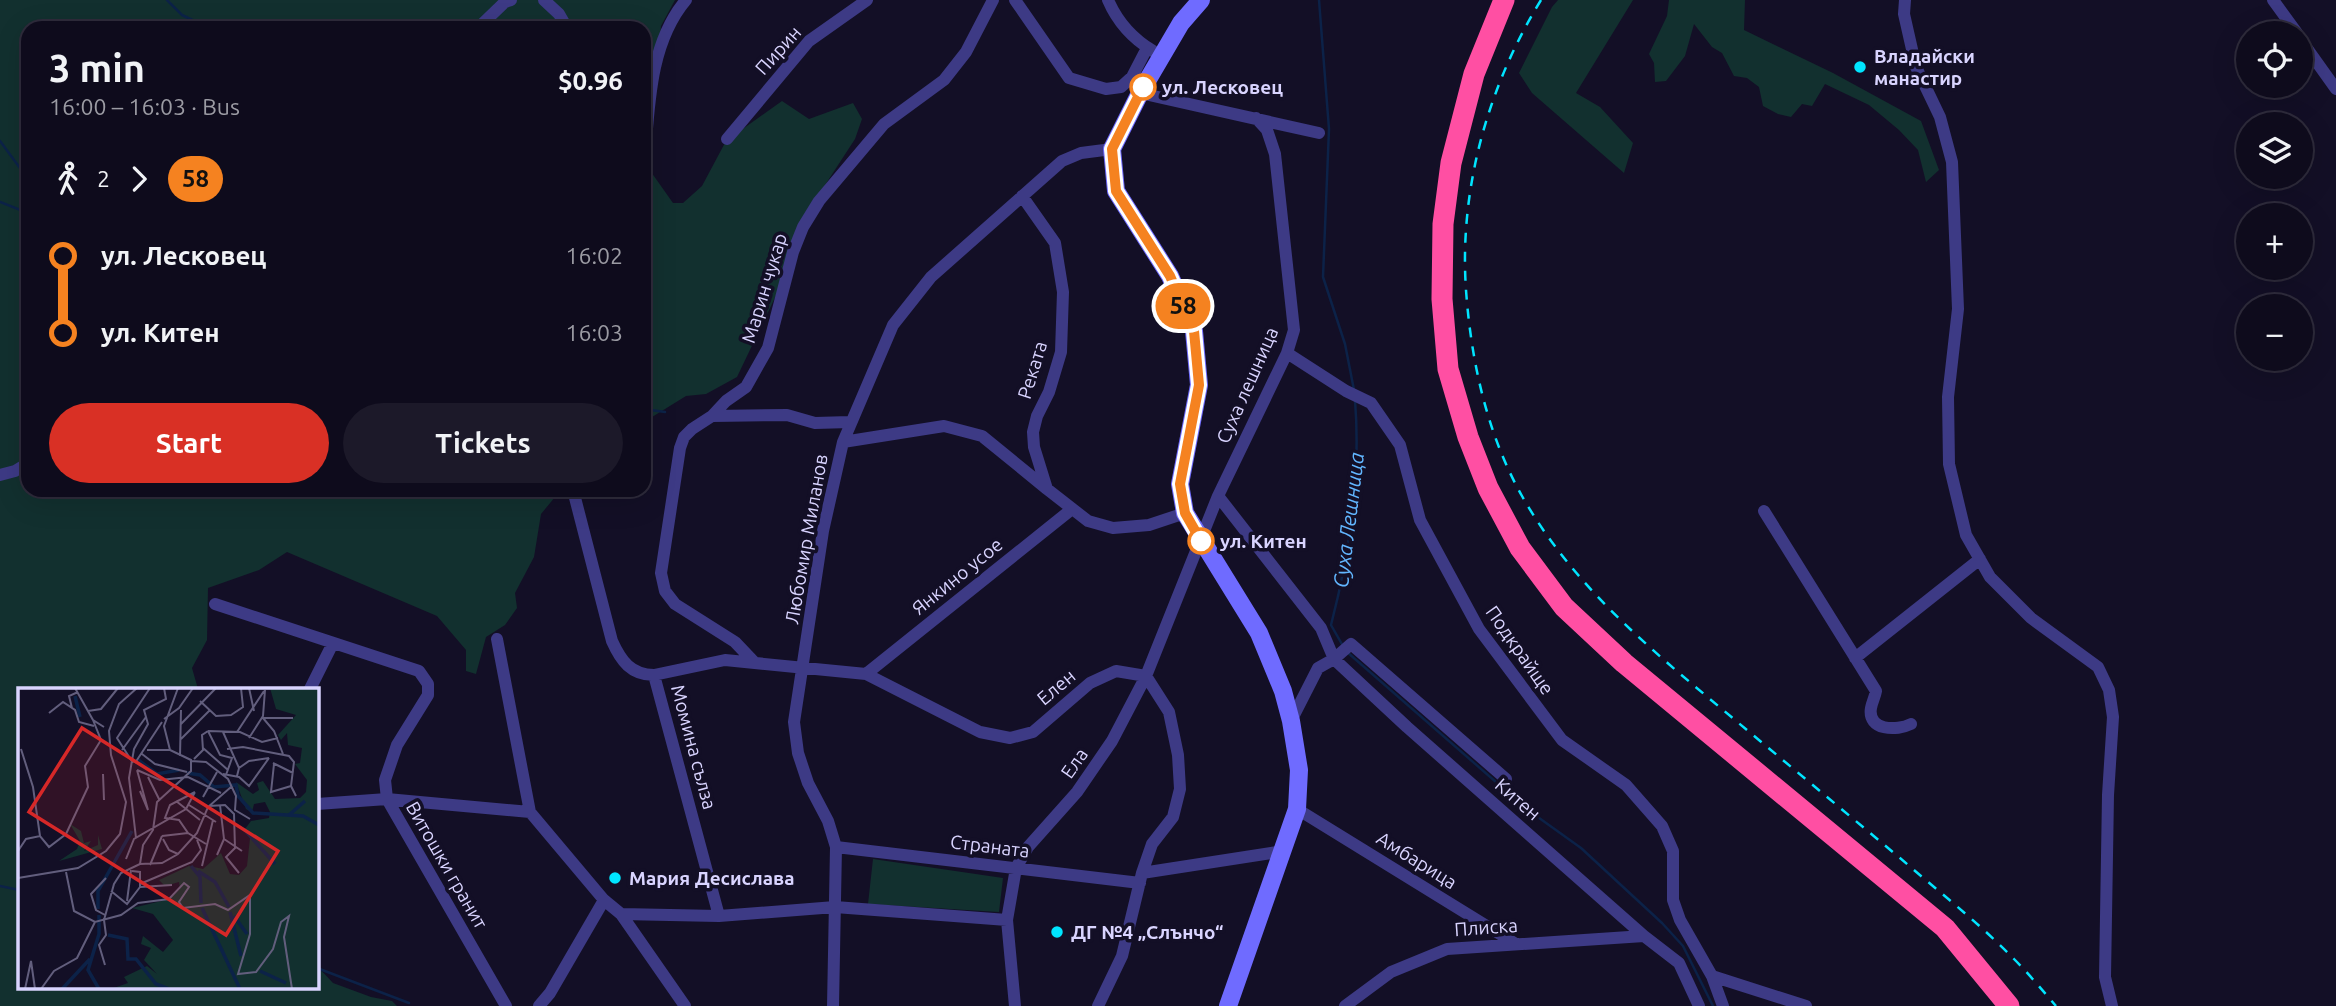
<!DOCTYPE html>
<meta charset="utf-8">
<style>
:root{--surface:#0e0b1c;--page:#1c1929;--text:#f1f3f6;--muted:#9b9ba3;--line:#2e2b3b;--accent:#d93025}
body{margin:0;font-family:Ubuntu,sans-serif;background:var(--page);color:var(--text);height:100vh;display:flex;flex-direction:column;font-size:26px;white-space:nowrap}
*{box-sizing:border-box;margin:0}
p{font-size:23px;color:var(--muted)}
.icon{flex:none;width:38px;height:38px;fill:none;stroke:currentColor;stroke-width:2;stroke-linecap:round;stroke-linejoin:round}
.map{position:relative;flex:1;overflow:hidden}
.details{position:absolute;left:21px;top:21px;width:630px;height:476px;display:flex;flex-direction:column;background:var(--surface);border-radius:21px;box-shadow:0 7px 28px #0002,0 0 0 2px var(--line)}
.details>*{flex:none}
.badge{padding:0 14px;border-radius:23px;font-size:24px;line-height:46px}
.tools{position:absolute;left:2236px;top:21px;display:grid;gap:14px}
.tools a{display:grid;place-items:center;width:77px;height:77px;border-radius:50%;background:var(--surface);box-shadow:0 7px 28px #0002,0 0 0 2px var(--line);font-size:35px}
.map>.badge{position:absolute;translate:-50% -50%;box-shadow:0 0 0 4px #fff}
.legs{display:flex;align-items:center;gap:10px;height:77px;padding:0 28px;font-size:23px}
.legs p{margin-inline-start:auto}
.head{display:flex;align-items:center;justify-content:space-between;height:119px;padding:0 28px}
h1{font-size:38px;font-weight:600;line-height:52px}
.action{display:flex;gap:14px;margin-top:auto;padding:14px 28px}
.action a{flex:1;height:80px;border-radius:42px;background:var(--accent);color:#fff;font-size:28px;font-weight:600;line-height:80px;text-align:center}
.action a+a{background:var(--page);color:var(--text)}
ul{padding:0 28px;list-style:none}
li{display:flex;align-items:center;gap:24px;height:77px;font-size:26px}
li i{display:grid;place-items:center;width:10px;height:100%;margin:0 9px;background:currentColor}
li i::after{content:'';width:18px;height:18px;margin:-9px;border:5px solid;border-radius:50%;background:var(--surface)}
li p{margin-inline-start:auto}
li:first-child i{background:linear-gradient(#0000 50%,currentColor 0)}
li:last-child i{background:linear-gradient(currentColor 50%,#0000 0)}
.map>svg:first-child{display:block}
</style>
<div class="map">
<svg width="2336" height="1006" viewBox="0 0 2336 1006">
<rect width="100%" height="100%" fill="#130f26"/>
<path fill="#12302f" d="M0 0H675L661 26 658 68 644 101V28H28V490L560 491 541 514 534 557 515 593 517 608 505 625 486 637 476 674 466 671V650L437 616 287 552 259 570 208 588 207 640 192 668 198 689H19V987H317V966L333 983 371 997 392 1001 397 1006H0Z
M1558 0H1633L1576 93 1600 107 1633 143 1624 173 1532 93 1519 73 1552 7Z
M1669 0H1745L1744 30 1833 73 1921 121 1939 170 1926 182 1918 150 1899 130 1869 105 1825 84 1812 106 1802 104 1791 117 1778 114 1763 106 1759 87 1747 78 1734 76 1722 53 1712 47 1694 24 1685 56 1666 81 1655 82 1654 63 1649 54 1667 16Z
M782 101 809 119 853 103 862 119 855 139 801 222 781 285 737 377 706 394 686 396 644 422V162L673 203H683L702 186 726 141Z
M873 859 1003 878 999 912 868 904Z"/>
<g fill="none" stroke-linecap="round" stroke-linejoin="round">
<path stroke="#0c2248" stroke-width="2.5" d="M167 0 182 15 209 28
M1319 0 1329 129 1323 277 1345 344 1354 390
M0 141 28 179
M0 202 28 213
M644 409 665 412
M1343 646 1331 625C1350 552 1361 476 1355 400
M1347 652 1528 810 1581 848 1662 923 1683 946 1713 1006
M0 886 19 890
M317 968 409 1003"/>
<path stroke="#3d3a85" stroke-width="12" d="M544 0 559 14 567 28
M1015 0 1069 78 1106 89 1121 87 1132 77 1147 48
M1108 0C1117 21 1133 39 1153 51
M1905 0 1904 14 1916 67 1940 117 1952 162 1958 309 1948 397 1949 464 1966 535 1990 577 2031 618 2098 667 2109 690 2113 717 2108 795 2105 977 2112 1006
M2273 0 2297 33
M478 28 505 2 511 0
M2301 40 2336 89
M1140 93 1319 133
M727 139 809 41 867 0
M644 167C649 111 648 45 686 0
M1022 196 1055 243 1063 292 1061 352 1049 392 1037 416 1033 432 1034 447 1047 489 1088 521 1113 528 1149 525 1185 513
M1287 353 1346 391 1371 403 1400 445 1420 520 1479 629 1562 740 1626 785 1662 826 1673 851V900L1680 920 1712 976 1723 1006
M712 416 787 415 815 423 850 422
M843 442 944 426 982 436 1047 489
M0 475 15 471 28 463
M573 490 612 641C621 661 631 675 654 675L719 916
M1218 496 1321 628 1334 659 1318 668 1291 721
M1764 511 1876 691C1875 697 1872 702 1871 708 1867 731 1897 731 1911 724
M215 604 419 671 428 684V695L397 745 385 780 387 799 506 1006
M497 639 530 812 604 900 621 914 685 1006
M1855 658 1980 559
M754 662 735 642 675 604 665 591 661 573 680 448 684 437 692 429 712 416 726 401 746 387 768 348 793 252 803 227 819 201 884 124 944 80 966 52 993 0
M866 674 1072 509
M654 675 725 660 866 674 980 732 1010 738 1033 732 1090 683 1116 671 1146 676 1169 712 1178 755 1180 789 1173 817 1152 844 1142 873 1122 956 1098 1006
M310 689 333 643
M1506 779 1351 644 1334 659 1407 727 1644 936 1679 963 1699 1006
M317 804 387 799 530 812
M1297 809 1516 944
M836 847 1140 883
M1142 873 1284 851
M621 914 719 916 835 907 1007 920
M1712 976 1806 1006
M539 1006 550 993 604 900
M833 1006 836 847 828 821 808 783 798 753 794 722 823 531 843 442 893 325 931 277 1062 161 1081 153 1112 149
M1015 1006 1007 920 1016 868 1028 847 1077 792 1112 741 1146 676 1218 496 1287 353 1294 330 1275 154 1267 130 1256 118
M1345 1006 1391 972 1447 949 1644 936"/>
<path stroke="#6f6bff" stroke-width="18" d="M1201 0 1181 23 1140 93 1112 149 1116 191 1170 276 1194 331 1199 385 1180 484 1185 513 1259 633 1283 691 1291 721 1299 770 1297 809 1228 1006"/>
<path stroke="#ff4fa3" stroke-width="21" d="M1504 0 1474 74 1451 163 1443 224 1442 299 1448 369 1468 437 1488 488 1520 548 1564 607 1624 663 1945 928 2009 1006"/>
<path stroke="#00e5ff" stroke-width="2.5" stroke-dasharray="10 9" stroke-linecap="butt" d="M1541 0C1488 86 1459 189 1466 290 1471 361 1487 434 1522 496 1574 588 1655 653 1735 720 1790 766 1845 812 1900 858 1938 891 1979 923 2014 959 2029 974 2042 990 2056 1006"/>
</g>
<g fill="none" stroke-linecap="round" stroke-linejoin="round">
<g stroke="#fff" stroke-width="16">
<path id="line-1" d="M1143 87 1112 149 1116 191 1170 276 1194 331 1199 385 1180 484 1185 513 1201 541"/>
</g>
<use href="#line-1" stroke="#f58220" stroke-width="10"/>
</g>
<g fill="#00e5ff" stroke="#130f26" stroke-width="2.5">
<circle cx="1860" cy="67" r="7"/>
<circle cx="615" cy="878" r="7"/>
<circle cx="1057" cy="932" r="7"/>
</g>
<g fill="#fff" stroke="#f58220" stroke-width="3.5">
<circle cx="1143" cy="87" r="12"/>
<circle cx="1201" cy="541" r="12"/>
</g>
<g text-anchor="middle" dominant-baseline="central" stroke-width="7" stroke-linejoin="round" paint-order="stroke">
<g font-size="19" fill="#d9d4ff" stroke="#130f26">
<text transform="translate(778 50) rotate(-48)">Пирин</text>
<text transform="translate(764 288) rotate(-73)">Марин чукар</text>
<text transform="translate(1032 370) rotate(-73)">Реката</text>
<text transform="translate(1247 385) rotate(-66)">Суха лешница</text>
<text transform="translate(806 539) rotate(-80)">Любомир Миланов</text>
<text transform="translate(957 576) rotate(-39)">Янкино усое</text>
<text transform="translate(1520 650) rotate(55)">Подкрайще</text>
<text transform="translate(1056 687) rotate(-40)">Елен</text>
<text transform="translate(694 747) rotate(75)">Момина сълза</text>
<text transform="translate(1074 763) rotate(-55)">Ела</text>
<text transform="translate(1518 799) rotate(41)">Китен</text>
<text transform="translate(990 846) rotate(7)">Страната</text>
<text transform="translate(1417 860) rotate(32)">Амбарица</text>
<text transform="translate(447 865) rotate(60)">Витошки гранит</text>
<text transform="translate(1486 927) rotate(-4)">Плиска</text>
</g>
<g font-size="19" font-weight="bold" fill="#d9d4ff" stroke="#130f26" text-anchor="start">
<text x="1874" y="56">Владайски<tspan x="1874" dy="22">манастир</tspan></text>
<text x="629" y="878">Мария Десислава</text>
<text x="1071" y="932">ДГ №4 „Слънчо“</text>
</g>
<g font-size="19" font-weight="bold" fill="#d9d4ff" stroke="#130f26" text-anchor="start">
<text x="1162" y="87">ул. Лесковец</text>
<text x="1220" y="541">ул. Китен</text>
</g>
<g font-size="21" font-style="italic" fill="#62b6ff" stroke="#130f26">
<text transform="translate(1348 520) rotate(-83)">Суха Лешница</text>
</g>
</g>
<g transform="translate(18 688)">
<rect width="301" height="301" fill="#130f26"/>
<path d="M252 0H301V301H93L110 295 106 289 129 278 139 286 126 272 133 260 123 256 125 248 145 264 155 252 135 226 114 220 152 211 162 201 161 194 147 198 141 192 171 178 185 181 203 165 212 186 221 187 229 178 232 150 227 141 233 133 251 130 252 124 247 114 236 116 234 124 228 121 218 94 235 106 241 102 239 95 245 93 257 111 282 110 288 104 289 92 277 76 282 75 284 60 270 57 269 45 263 52 260 47 278 27 258 21ZM52 136 63 143 66 155 73 153 66 163 80 157V147L84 161 41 173 59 161 62 153Z" fill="#12302f"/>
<path fill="none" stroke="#0c2248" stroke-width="3.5" d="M57 8 62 29M119 71 139 86 161 82M169 85 182 87 196 99 218 97 220 108 235 125 285 128 301 137M271 127 287 113M226 141 257 176M173 178 182 189 183 215M180 183 197 194 211 219M184 220 222 301M80 221V203L114 143M212 224 223 268M216 228 229 246M90 247 109 251 110 271H118L138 296 151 301M242 283 268 295M44 301 72 271M81 301 70 282 81 246V227"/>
<path fill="none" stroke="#625e7d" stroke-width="2" d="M57 0 75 32 86 39M231 0 236 23M182 13 198 28 213 27 225 19 223 0M54 20 51 8 60 4M70 23 83 21 100 0M31 25 45 14 57 22 61 34 76 38M245 30 256 43 265 66M245 30H275M146 31 161 20 175 0M163 36 198 0M190 43 222 44 244 54 260 50M190 43 202 67 214 70 208 87M205 44 221 80M219 44 246 3M231 50 245 28 247 2M163 51 192 22M185 60 210 82M3 61 15 99 22 148M209 61 225 59 271 68 276 74 273 98 278 108M104 62 128 29M129 62H152M124 66 137 76 169 84M162 68 163 22M176 71 185 62 184 47 190 43M173 73 188 74 210 91 218 108 217 122 232 131M115 75 99 50 132 0M117 75 144 34M255 75 275 85M256 76 253 104 273 98M119 82 142 92 170 89 203 105M119 82 130 122 122 103M85 86 86 112M205 86 221 89 231 98 251 70M219 88 221 80 231 73 251 70M130 89 141 111M177 104 152 117 147 130 161 132 170 145 188 156M185 109 199 84M158 113 182 132M171 117 198 134M191 118 207 117 216 126 217 160 208 169 221 185M144 148 170 145M118 150 111 90 116 61 130 36 126 22 148 11 146 0M145 151 151 162 160 166M206 151 224 163M0 163 8 151 22 148 31 159 48 146 70 99 67 78 83 52 75 32M199 167 206 151 202 117M108 171 116 151 168 121 177 104M122 176 144 175 160 166 179 145 190 119 213 99M132 177 144 148M184 178 195 132M48 184 56 223 77 234 103 227 120 215 151 211 166 195 171 199 161 214 165 220 197 216 210 222 232 207V246L220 286 238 284 255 261 263 234 271 228 266 249 274 301M0 190 60 180 88 163 102 146 108 114 93 67 91 43 101 16 119 0M122 196 174 174 183 162 179 152M122 199 154 197M93 203 109 216 122 199V184L114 183M109 213 113 182M87 227 78 222 73 206 88 190M87 277 81 257 88 247 86 232 96 196 103 185 122 176 125 157 135 142 139 114 173 83V72L152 62 146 38 160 0M7 301 13 273 17 301M23 301 36 283 59 270 77 234"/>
<path fill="#d62828" fill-opacity="0.15" stroke="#d62828" stroke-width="3.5" d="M64 40 260 163 208 247 11 124Z"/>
<rect width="301" height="301" fill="none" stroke="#d9d4ff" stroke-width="3.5"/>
</g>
</svg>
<div class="tools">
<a><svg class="icon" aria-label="locate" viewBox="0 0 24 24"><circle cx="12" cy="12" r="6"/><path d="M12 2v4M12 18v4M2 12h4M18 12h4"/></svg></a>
<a><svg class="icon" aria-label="layers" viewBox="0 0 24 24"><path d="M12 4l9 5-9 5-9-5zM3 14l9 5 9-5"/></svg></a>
<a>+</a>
<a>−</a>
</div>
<b class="badge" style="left:1183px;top:306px;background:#f58220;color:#111">58</b>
<section class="details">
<div class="head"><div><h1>3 min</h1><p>16:00 – 16:03 · Bus</p></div><b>$0.96</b></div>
<div class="legs"><svg class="icon" aria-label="walk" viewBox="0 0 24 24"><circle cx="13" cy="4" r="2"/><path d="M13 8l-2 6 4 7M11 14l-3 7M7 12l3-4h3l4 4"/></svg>2<svg class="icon" aria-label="forward" viewBox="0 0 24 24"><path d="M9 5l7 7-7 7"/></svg><b class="badge" style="background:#f58220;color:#111">58</b></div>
<ul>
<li><i style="color:#f58220"></i><b>ул. Лесковец</b><p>16:02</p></li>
<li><i style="color:#f58220"></i><b>ул. Китен</b><p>16:03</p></li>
</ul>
<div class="action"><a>Start</a><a>Tickets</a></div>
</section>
</div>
